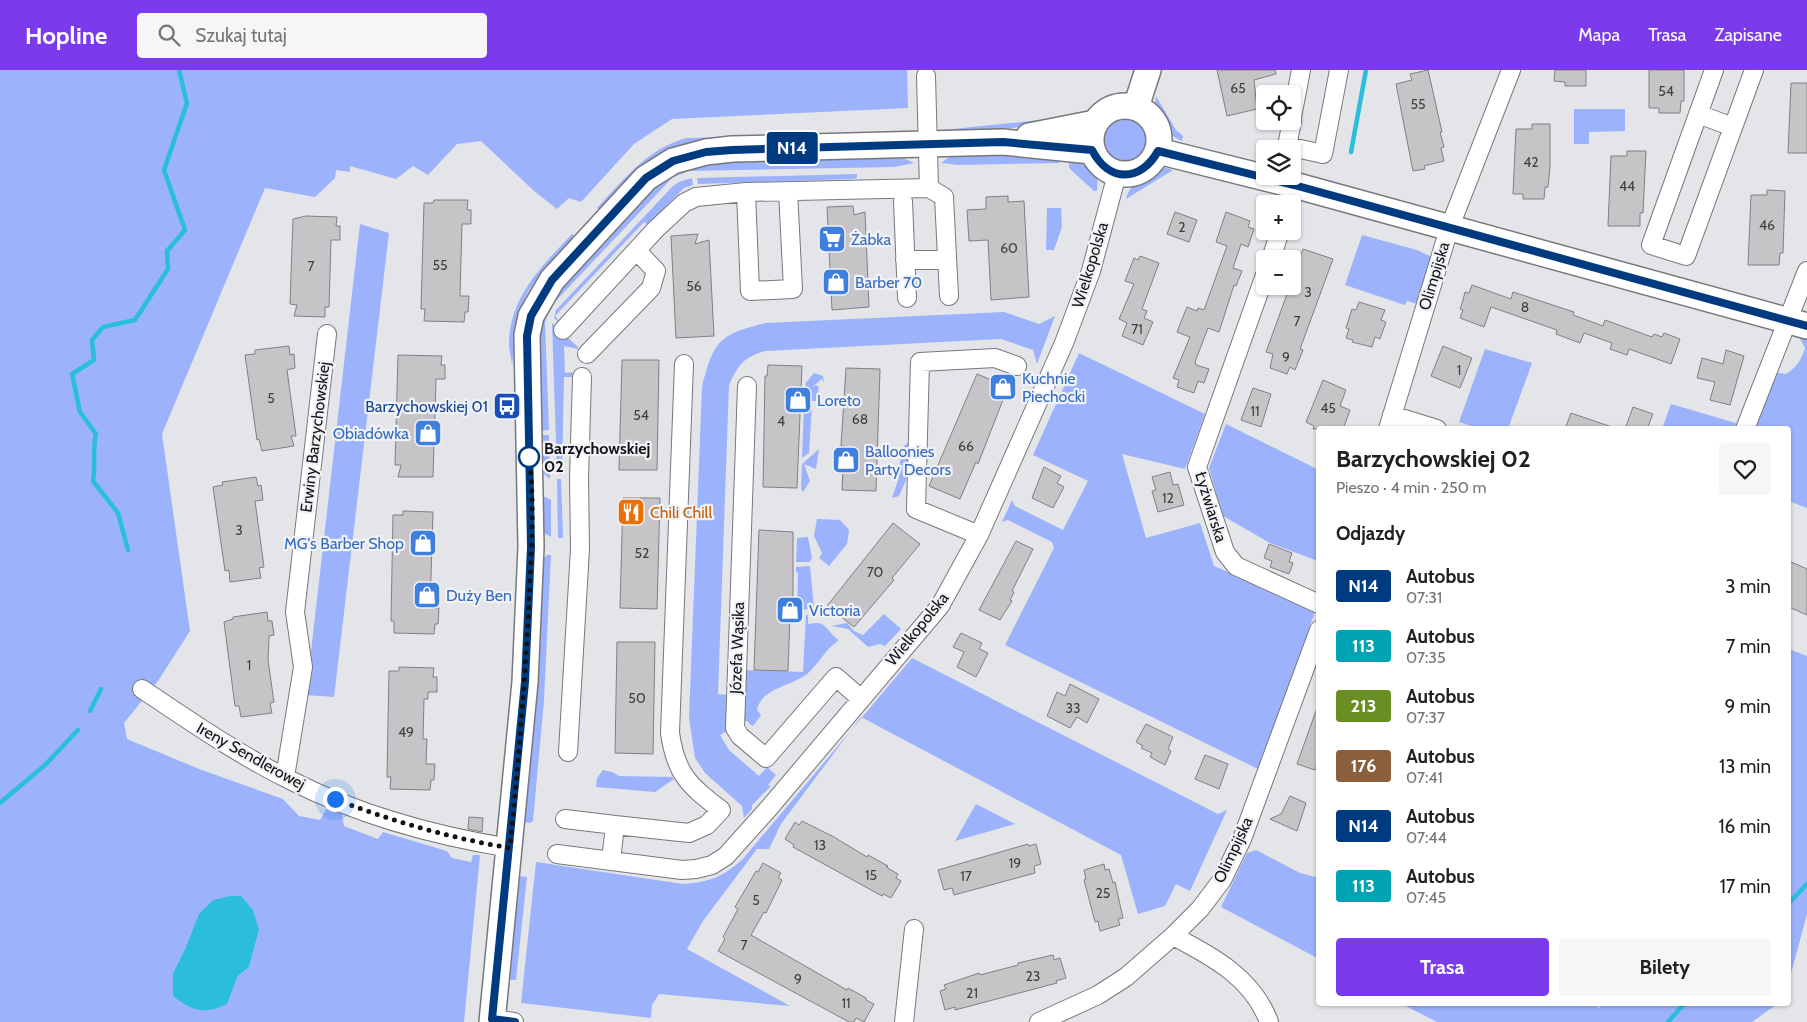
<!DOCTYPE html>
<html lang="pl">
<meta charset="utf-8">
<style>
:root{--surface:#fff;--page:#f6f6f6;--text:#202124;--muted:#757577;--accent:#7c3aed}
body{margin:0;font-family:Cabin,sans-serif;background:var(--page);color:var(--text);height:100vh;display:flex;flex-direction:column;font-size:19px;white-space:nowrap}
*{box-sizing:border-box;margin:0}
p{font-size:16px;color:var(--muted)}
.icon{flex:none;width:28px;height:28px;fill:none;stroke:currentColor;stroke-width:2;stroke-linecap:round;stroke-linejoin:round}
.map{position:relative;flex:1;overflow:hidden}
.panel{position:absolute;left:1316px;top:356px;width:475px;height:580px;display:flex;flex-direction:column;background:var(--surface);border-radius:5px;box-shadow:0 1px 4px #0004}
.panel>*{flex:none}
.badge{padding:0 10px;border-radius:4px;font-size:18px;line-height:32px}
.buttons{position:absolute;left:1256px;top:15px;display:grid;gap:10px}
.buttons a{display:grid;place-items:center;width:45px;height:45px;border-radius:5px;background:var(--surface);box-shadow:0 1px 4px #0004;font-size:25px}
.you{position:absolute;width:25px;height:25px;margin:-12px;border:4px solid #fff;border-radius:50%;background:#1a73e8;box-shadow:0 0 0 8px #1a73e833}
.map>.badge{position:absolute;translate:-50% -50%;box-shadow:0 0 0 2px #fff}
h2{padding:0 20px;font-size:19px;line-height:45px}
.round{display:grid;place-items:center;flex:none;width:52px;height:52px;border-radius:5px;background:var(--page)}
.headline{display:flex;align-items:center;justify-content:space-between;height:85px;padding:0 20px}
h1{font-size:24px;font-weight:800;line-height:38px}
.primary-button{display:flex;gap:10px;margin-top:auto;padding:10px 20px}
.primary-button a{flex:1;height:58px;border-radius:5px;background:var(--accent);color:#fff;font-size:20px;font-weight:800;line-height:58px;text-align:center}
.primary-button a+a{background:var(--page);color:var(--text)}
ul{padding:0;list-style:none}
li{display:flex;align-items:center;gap:15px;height:60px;padding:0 20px}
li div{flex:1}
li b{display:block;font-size:19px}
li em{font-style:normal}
li .badge{min-width:55px;font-weight:700;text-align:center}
header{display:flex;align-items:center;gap:30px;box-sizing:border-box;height:70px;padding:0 25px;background:var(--accent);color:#fff}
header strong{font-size:24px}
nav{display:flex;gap:28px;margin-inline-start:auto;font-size:18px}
.search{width:350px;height:45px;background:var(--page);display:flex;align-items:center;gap:12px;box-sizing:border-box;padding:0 18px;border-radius:5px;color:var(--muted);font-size:19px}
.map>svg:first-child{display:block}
</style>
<header>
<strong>Hopline</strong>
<div class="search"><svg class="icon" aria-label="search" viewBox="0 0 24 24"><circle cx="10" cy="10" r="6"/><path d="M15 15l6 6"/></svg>Szukaj tutaj</div>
<nav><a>Mapa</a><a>Trasa</a><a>Zapisane</a></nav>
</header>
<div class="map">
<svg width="1807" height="952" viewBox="0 0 1807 952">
<rect width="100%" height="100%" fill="#e4e5e8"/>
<path fill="#9cb2fc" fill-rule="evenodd" d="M0 0H907L908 38 672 49 634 74 581 132 569 128 557 139 534 121 481 71 457 74 428 105 413 96 396 109 350 96V102L336 100 335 108 315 127 265 118 162 364 190 561 158 611 124 653 127 669 199 699 283 729 299 746 320 750 330 733 341 739 344 756 378 769 383 762 447 781 452 788 471 792 473 785H480L464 952H0ZM259 860 249 897 238 906 227 934 173 903 186 877Z
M1156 26 1176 60 1183 66 1182 71C1166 64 1152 44 1156 26Z
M1574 39H1625V61L1589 62V74H1574Z
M1058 48 1059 52 956 65 943 60Z
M1104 70a21 21 0 1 1 42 0a21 21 0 1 1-42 0Z
M911 62 909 64 688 73C650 82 626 113 600 141L597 138C624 109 648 78 687 68Z
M1060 82 1059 93 959 95 941 93 952 85Z
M1069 82 1089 89 1098 105 1097 121H1094L1069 98Z
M899 86 914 93 894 97 688 101 672 108 551 236 545 252 549 360 539 361 538 260 551 225 664 106 705 92Z
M1166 98 1173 100 1126 129C1129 114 1150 98 1166 98Z
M857 104V108L851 109 698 114 697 108Z
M692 108 693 115 684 118 648 155 644 152 555 246 564 257 554 248 556 240 673 116 679 112Z
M1047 138H1061L1062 157 1054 180H1046Z
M360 154 389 163 334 627 306 625Z
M572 164 576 167C553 191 526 214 518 247 514 263 514 281 512 297 512 290 509 281 509 275 509 227 542 196 572 164Z
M1362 165 1417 180 1434 188 1417 234 1407 231 1405 235 1345 215Z
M1004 242 1039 254 1055 246 1037 294 1033 280 1001 269 765 281C743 288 739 294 729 315L718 624 730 625V660L720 665 729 680 759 706 767 697 776 705 768 715 771 716 752 735V739L744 748 742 736 705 703 695 688 689 648 702 317C714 270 719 265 765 253Z
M552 253 578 277V279L564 276 565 303 572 302V307H564L562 405 557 404Z
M1799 267 1807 269V438L1789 431V359H1751L1774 302 1786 304C1797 297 1801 290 1805 278Z
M1485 279 1532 293 1508 359H1481L1459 352Z
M1079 283 1205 344 1185 399 1122 384 1146 468 1200 453 1214 496 1316 539 1258 699 1005 575 1054 478 1052 472 1008 450 1002 452 1012 430 1015 436 1063 460 1088 411 1033 385Z
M814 303 823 306 824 313 822 309 812 317 816 315 819 317 816 331H812L805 314Z
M1671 334 1736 353 1734 359H1662Z
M804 335H812L809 383 802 388Z
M1226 354 1319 400 1318 491 1270 473 1223 446 1209 398Z
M542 365H549L550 409 544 404Z
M911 370V399L899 426 892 428 899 407 901 379Z
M819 379 816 399 804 394 810 411 803 422 801 419 802 394Z
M557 409H561L563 468H558Z
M543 426 551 430V467L544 463 541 458Z
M817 449 840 450 849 460 847 474 829 496 819 488 822 483 814 466Z
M808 467 812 488 810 492H796L797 468Z
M547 485H551L544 630 533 751 530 753 523 752 543 489Z
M810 496 814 538 797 541 798 503 796 502V497Z
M884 544 901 559 885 576 880 574 868 577 848 559 831 556 847 553 854 561 863 565Z
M806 545H808V554C811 554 813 553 816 553 826 552 831 566 839 570 825 579 819 594 807 604 792 616 761 618 757 640L761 645 754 655 752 656 747 651H741L745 600 803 602Z
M1789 579 1807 586V844L1789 911V787L1791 776 1789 775Z
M912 588 1218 744 1227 740 1190 821 1176 814 1165 836 1138 844 1121 785 861 647 781 754 769 779H757L703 851 687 879 790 936 659 924 652 935 651 948 521 933 536 792 683 814C710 812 722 807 742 790Z
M603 700 612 702 619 706 672 707 674 709 655 722 596 717 597 708Z
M976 734 1015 754 955 771Z
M1256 780 1300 803 1319 808V889L1221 837 1247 783Z
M517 806 527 807 516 910 506 909Z
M1402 934H1591L1600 938 1599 934H1777L1752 952H1437Z"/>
<path fill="#2bbeda" d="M231 826H241L253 840 259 860 249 897 238 906 227 934C204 945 192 941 173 926V903L186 877 199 844 213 830Z"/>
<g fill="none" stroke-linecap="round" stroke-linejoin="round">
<path stroke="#2bbeda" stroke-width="4.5" d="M1351 82 1366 0
M128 480 118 443 93 411C96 395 92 380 96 364L80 342 72 304 94 290 92 270 103 257 135 250 168 199 167 181 185 160 164 100 187 33 179 0
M90 641 101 619
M0 733 45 695 78 660
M1789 833 1807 814
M1668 952 1684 934"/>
</g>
<path fill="#c7c4c7" stroke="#827f82" d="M1217 0H1275L1276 4 1254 10 1257 39 1227 46Z
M1428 0 1442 62H1440L1444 77 1441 78 1444 91 1424 96 1425 99 1413 101 1396 14 1412 10 1410 4Z
M1555 0H1586V16H1565V12L1554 11Z
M1649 0H1684V31H1681L1680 43H1659V38H1649Z
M1791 13H1807V83H1788Z
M1532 54H1550V97L1548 117H1545L1544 129H1523V124H1513L1516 59H1532Z
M1627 81H1646L1643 143H1640V156H1608L1611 86H1627Z
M1767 120 1785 121 1783 183H1780L1779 195H1748L1751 125H1767Z
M1008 126V132L1024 131 1029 227 991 230 988 170 969 171 967 140 986 139V127Z
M434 130H468L467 140H471V154H462L460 226H469L468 242H465L464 252 424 251 425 239H421L424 133H433Z
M853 136 854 145 865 142 869 237 832 240 827 137Z
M1175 142 1197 150 1189 172 1167 164Z
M1226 142 1250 151 1248 157 1254 159 1248 177 1241 174 1233 198 1242 201 1236 216 1234 215 1219 262 1208 258 1195 292 1196 295 1209 299 1204 313 1198 311 1194 323 1177 317 1179 310 1173 308 1190 267 1177 262 1187 237 1197 241 1198 238 1204 240 1227 176 1216 172Z
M306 146 337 147 336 156H340V170H331L329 237H325V247L294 246 297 235 290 234 293 149Z
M698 164 695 174 709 170 714 266 676 268 671 166Z
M1303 179 1333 189 1300 279 1303 280 1295 300 1290 297 1287 304 1270 298 1273 284 1266 282 1290 216H1292V208Z
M1140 186 1159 193 1142 239 1147 241 1144 248 1153 252 1143 275 1122 266 1127 253 1119 249 1134 214 1125 211 1134 188 1138 190Z
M1472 215 1511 229 1513 222 1574 242 1573 245 1603 256 1605 250 1652 267 1654 264 1662 267 1664 263 1680 269 1671 294 1629 279 1627 285 1610 279 1612 273 1584 263 1580 273 1556 264 1557 260 1491 237 1484 257 1460 248 1463 240 1460 239 1463 230 1465 222 1469 223Z
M1359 232 1385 240 1381 250 1386 252 1380 269 1375 267 1372 277 1352 272 1353 270 1346 268 1349 259 1346 258 1352 239 1356 240Z
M289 276 290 285 294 284 295 298 287 300 296 366H291L294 376 262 381 259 369 257 370 245 285 255 284V280Z
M1443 276 1472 288 1460 318 1431 306Z
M1726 280 1744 286 1730 335 1710 330 1715 312 1697 308 1702 288 1723 294Z
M398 285 442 286 441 295H445V309H436L433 407H398L401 395H395Z
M622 290H659L657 400H619Z
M768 295 802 296 797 418 763 417 765 306H767Z
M846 298 880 299 876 421 842 420 844 376H841Z
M977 304 1008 317 978 394 976 392 960 429 929 416Z
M1323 310 1346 320 1340 336 1350 340 1343 359H1313L1314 356 1306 352Z
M1253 318 1271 324 1261 357 1241 350Z
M1633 337 1653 344 1647 359H1625Z
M1571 343 1612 357V359H1565Z
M1044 397 1061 406 1057 413 1064 417 1053 438 1032 428Z
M1170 402 1173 415 1178 414 1184 435 1158 442 1152 421 1156 420 1152 407Z
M256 407 258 416 261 415 263 430 255 431 264 497 259 498 261 508 230 512 229 500 225 501 213 417 223 415 222 412Z
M623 428H660L657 539 620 538Z
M403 441 433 442 430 538H439L438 554H435L434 564 394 563V551H391L393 445H403Z
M893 453 920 474 892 508 894 510 854 557 827 536Z
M759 460 793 462V545H790L788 601 754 600Z
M1016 471 1033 479 1012 521 1014 522 1010 530 1012 531 1000 550 979 540Z
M1269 474 1292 483 1289 492 1293 493 1289 504 1270 497 1272 491 1264 488Z
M1789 491 1807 499V545L1789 537Z
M267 542 268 551H272L274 565 269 566 268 590 274 632 270 633 272 643 241 647 239 636H235L224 552 233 549V547Z
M961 563 982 573 979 579 988 583 976 607 957 597 964 582 953 577Z
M617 572H655L653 684 615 683Z
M399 597 434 598 433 607H437V622H428V629H424L423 669H427L426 694H435L434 710H431L430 720 390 719 391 707H387L389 601H399Z
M1070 614 1099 629 1087 653 1077 647 1070 658 1047 646 1057 622 1065 626Z
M1317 638 1319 689 1315 700 1297 694Z
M1146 654 1173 667 1168 679 1171 681 1165 695 1150 687 1152 683 1141 678 1143 676 1136 672Z
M1205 685 1228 694 1219 719 1195 709Z
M1290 726 1306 733 1297 761 1270 749 1281 744Z
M469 747 483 748 482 762 468 759Z
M802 751 834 767 867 787 868 785 888 796 886 797 898 804 896 808 901 811 891 828 883 824 882 826 793 777 794 775 785 769 795 752 799 755Z
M1028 774 1029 776 1036 774 1041 794 1034 796 1035 803 954 825 952 818 944 820 938 800Z
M763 793 781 803 778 808 782 810 766 843 764 842 751 865 847 920 848 918 866 928V930L874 934 864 952 856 948 854 952H849L718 881 725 869 723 867 738 839 735 837 756 801 758 802Z
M1104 794 1105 800 1109 799 1113 813 1115 812 1123 848 1118 849 1120 855 1100 861 1098 851 1095 852 1084 810 1086 809 1084 800Z
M1053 885 1054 890 1060 888 1066 908 1056 911 1057 913 955 940V937L945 940 940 921 946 919 944 915 979 903 980 905 1018 895V893Z"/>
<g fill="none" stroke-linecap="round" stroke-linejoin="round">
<g stroke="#77787b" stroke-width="20">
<path id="street" d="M1714 0 1651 175 1686 186 1754 0
M1698 44 1733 57
M1292 47 1301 0
M1292 51 1287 76 1323 84 1339 0
M929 118 944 127 949 226
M746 122 750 221 793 219 788 121
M903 131 907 228
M1289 134 1294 115
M1271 189 1280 161
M905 190H947
M1265 205 1197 397 1225 482 1236 496 1319 534
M563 260 656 159 684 133 696 127 746 122 929 118 926 6
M587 284 651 218 656 201 637 181
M747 316 735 658 740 666 766 688 836 607 860 628
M1392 345 1437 359
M1388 359 1449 159 1511 0
M1745 359 1807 201
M979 465 916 439 920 292 995 288 1017 296
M142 619C191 652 239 685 292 711 359 745 436 766 510 778
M568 682 580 479 579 408 582 307
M285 707 303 597 295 542 327 264
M565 749 615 755
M557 784 682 800 696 799 712 795 726 786 769 738 940 536 979 465 1064 273 1091 201 1117 104
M611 791 615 755 689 763 707 755 721 740C689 715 676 705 670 663L684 294
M1173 866C1212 886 1253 908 1269 952
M492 949 514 952
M904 952 914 859
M1039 952 1098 925 1126 907 1173 866 1200 839 1222 810 1242 769 1319 560"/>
</g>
<g stroke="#77787b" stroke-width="28">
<path id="secondary" d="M1091 70a34 34 0 1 1 68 0a34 34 0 1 1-68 0Z
M1136 37 1148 0
M1029 66 1095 53
M1158 81 1294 115 1807 256
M492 952 525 612 531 477 527 265 531 246 552 210 646 108 673 91 706 82 732 79 1003 72 1092 81"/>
</g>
<use href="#street" stroke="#fff" stroke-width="18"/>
<use href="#secondary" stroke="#fff" stroke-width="25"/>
</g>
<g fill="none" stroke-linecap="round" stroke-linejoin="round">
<g stroke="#fff" stroke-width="11">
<path id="line" d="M515 952 492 949 525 612 531 477 527 266 531 246 552 210 646 108 673 91 706 82 732 80 1003 72 1092 80C1109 113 1141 112 1158 81L1294 115 1807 256"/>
</g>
<use href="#line" stroke="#003b80" stroke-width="8"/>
<path stroke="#131314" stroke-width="5" stroke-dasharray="0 9" d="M335 729C391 751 450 768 510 778 518 696 525 614 529 531 531 486 535 431 529 387"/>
</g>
<defs>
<g id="supermarket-square" transform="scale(1.4375)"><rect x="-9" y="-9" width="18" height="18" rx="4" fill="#3f7fe0" stroke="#f1f2f6"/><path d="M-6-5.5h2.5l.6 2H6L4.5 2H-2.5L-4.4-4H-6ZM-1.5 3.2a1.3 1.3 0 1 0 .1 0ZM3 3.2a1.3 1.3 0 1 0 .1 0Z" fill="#fff"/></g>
<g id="shop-square" transform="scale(1.4375)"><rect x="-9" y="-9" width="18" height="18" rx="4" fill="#3f7fe0" stroke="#f1f2f6"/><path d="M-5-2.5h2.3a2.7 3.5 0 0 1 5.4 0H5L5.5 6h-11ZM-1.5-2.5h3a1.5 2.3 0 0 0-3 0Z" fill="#fff"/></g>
<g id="bus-square" transform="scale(1.4375)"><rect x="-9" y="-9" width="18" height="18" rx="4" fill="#1a4fb4" stroke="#f1f2f6"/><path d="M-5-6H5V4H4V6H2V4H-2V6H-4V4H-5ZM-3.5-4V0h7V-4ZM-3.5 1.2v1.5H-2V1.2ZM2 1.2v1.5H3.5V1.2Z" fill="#fff"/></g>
<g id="restaurant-square" transform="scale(1.4375)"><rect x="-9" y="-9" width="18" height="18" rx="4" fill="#e8710a" stroke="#f1f2f6"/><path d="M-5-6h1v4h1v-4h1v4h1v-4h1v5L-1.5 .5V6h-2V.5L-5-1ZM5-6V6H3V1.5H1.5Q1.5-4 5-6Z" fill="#fff"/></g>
</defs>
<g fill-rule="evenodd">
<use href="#supermarket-square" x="832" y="169"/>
<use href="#shop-square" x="836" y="212"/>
<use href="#shop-square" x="1003" y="317"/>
<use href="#shop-square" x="798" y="330"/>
<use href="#bus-square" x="507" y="336"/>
<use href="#shop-square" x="428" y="363"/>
<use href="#shop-square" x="846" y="390"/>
<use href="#restaurant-square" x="631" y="442"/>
<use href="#shop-square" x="423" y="473"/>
<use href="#shop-square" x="427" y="525"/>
<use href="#shop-square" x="790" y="540"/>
</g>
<circle fill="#fff" stroke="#003b80" stroke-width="2.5" cx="529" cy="387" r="10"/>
<g text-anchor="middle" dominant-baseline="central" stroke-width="4.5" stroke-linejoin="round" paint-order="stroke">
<g font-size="14" fill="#403f41">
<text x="1238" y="18">65</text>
<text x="1666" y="21">54</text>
<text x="1418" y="34">55</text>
<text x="1531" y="92">42</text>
<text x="1627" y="116">44</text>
<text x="1767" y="155">46</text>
<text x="1182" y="157">2</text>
<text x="1009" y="178">60</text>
<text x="440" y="195">55</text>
<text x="311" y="196">7</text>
<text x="694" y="216">56</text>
<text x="1308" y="222">3</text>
<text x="1525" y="237">8</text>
<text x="1297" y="251">7</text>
<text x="1137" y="259">71</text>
<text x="1286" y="287">9</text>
<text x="1459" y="300">1</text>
<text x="271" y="328">5</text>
<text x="1328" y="338">45</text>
<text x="1255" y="341">11</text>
<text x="641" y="345">54</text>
<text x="860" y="349">68</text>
<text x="781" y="351">4</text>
<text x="966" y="376">66</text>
<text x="1168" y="428">12</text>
<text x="239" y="460">3</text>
<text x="642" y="483">52</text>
<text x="875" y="502">70</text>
<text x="249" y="595">1</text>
<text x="637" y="628">50</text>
<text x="1073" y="638">33</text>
<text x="406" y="662">49</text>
<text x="820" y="775">13</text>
<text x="1015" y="793">19</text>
<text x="871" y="805">15</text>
<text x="966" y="806">17</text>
<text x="1103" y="823">25</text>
<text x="756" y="830">5</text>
<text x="744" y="875">7</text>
<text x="1033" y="906">23</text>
<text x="798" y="909">9</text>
<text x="972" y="923">21</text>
<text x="846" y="933">11</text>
</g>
<g font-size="16" fill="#366cbe" stroke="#f1f2f6" text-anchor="start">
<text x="851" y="169">Żabka</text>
<text x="855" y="212">Barber 70</text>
<text x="1022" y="308">Kuchnie<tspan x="1022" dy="18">Piechocki</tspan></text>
<text x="817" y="330">Loreto</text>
<text x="409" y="363" text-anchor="end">Obiadówka</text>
<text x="865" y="381">Balloonies<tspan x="865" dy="18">Party Decors</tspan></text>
<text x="404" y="473" text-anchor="end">MG's Barber Shop</text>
<text x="446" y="525">Duży Ben</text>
<text x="809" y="540">Victoria</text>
</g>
<g font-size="16" fill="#131314" stroke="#f1f2f6">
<text transform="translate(1090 195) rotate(-73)">Wielkopolska</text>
<text transform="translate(1434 206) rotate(-73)">Olimpijska</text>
<text transform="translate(315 367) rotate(-83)">Erwiny Barzychowskiej</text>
<text transform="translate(1211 437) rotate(73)">Łyżwiarska</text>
<text transform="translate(917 559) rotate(-51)">Wielkopolska</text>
<text transform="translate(737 578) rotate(-88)">Józefa Wąsika</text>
<text transform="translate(251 686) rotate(29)">Ireny Sendlerowej</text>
<text transform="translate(1233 780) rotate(-65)">Olimpijska</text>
</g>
<g font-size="16" fill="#164399" stroke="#f1f2f6" text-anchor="end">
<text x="488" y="336">Barzychowskiej 01</text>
</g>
<g font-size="16" font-weight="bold" fill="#131314" stroke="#f1f2f6" text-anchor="start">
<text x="544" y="378">Barzychowskiej<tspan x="544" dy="18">02</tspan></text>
</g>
<g font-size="16" fill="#c56008" stroke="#f1f2f6" text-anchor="start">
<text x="650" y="442">Chili Chill</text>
</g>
</g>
</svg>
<div class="buttons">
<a><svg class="icon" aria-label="locate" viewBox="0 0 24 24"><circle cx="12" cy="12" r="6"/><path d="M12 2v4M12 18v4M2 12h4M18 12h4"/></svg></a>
<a><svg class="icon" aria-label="layers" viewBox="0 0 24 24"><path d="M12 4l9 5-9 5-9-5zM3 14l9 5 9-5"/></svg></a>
<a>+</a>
<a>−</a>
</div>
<div class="you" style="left:335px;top:729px"></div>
<b class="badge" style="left:792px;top:78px;background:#003b80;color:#fff">N14</b>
<section class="panel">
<div class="headline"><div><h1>Barzychowskiej 02</h1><p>Pieszo · 4 min · 250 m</p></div><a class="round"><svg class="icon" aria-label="heart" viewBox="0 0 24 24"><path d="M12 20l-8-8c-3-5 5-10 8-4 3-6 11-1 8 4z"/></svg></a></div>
<h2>Odjazdy</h2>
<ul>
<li><span class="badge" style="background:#003b80;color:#fff">N14</span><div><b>Autobus</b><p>07:31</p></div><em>3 min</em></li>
<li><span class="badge" style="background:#00a3b4;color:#fff">113</span><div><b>Autobus</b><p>07:35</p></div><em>7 min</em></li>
<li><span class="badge" style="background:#6b8e23;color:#fff">213</span><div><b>Autobus</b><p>07:37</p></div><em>9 min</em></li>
<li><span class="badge" style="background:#8b5e3c;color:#fff">176</span><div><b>Autobus</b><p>07:41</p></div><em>13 min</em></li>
<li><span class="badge" style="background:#003b80;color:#fff">N14</span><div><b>Autobus</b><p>07:44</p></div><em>16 min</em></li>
<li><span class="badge" style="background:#00a3b4;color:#fff">113</span><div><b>Autobus</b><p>07:45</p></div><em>17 min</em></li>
</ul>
<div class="primary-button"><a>Trasa</a><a>Bilety</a></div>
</section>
</div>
